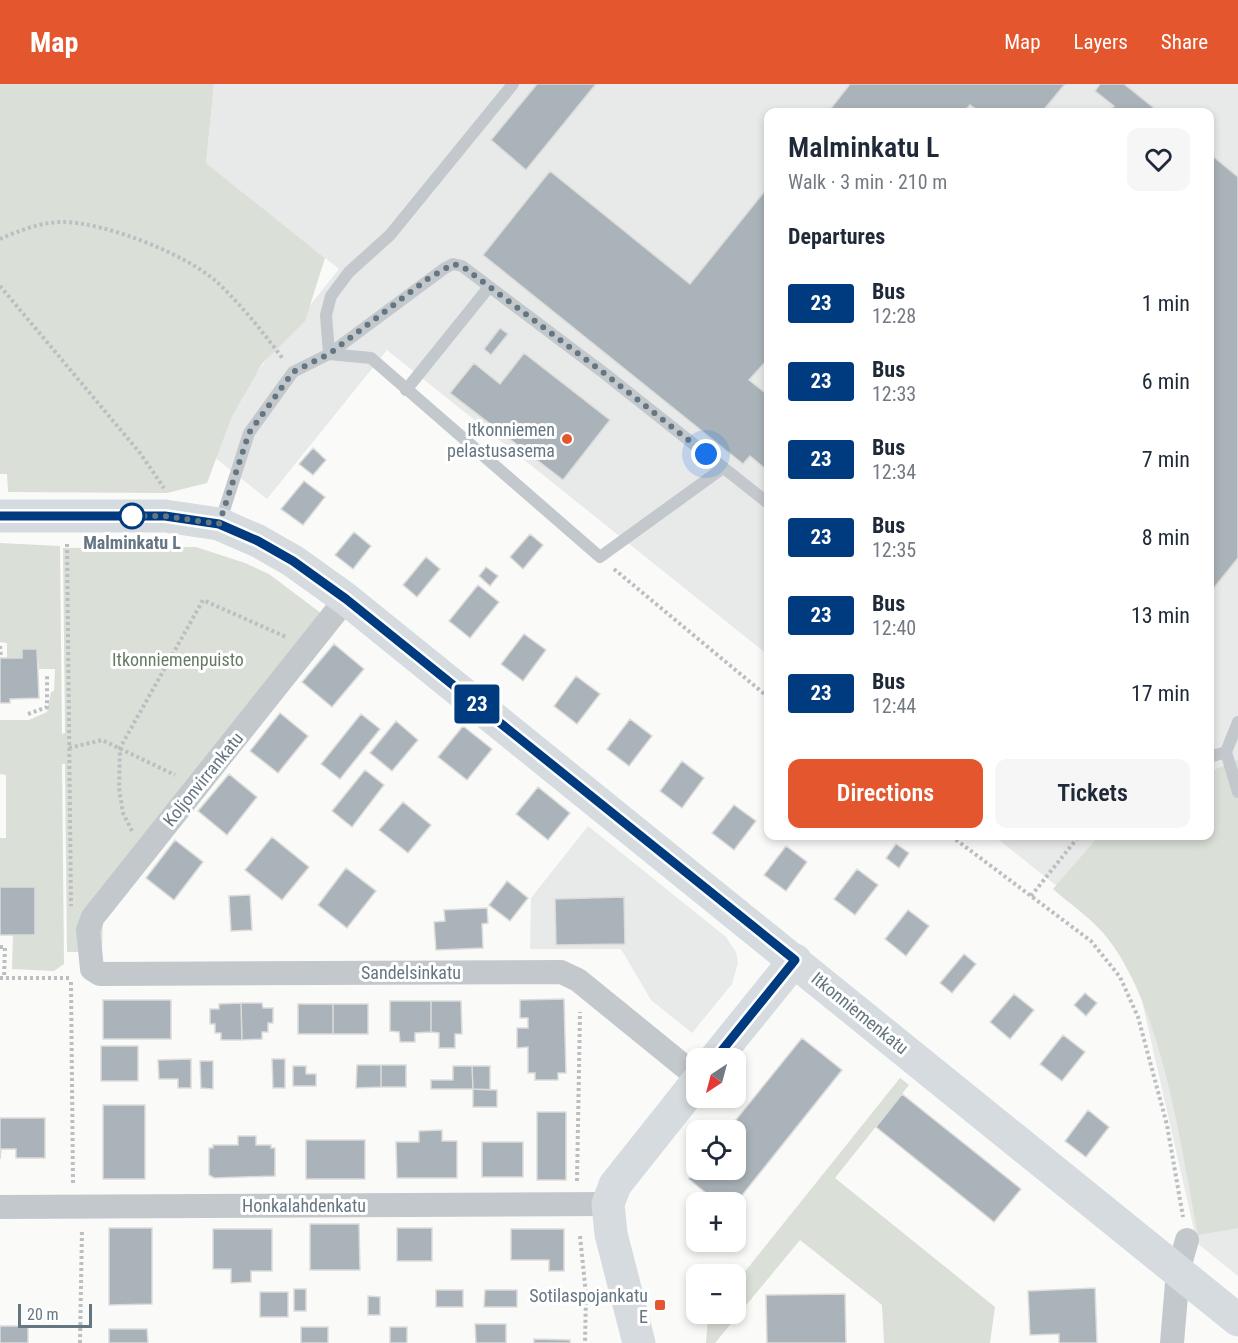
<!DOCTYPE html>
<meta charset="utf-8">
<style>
:root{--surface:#fff;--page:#f6f6f7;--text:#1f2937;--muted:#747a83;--accent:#e4572e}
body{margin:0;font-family:"Roboto Condensed",sans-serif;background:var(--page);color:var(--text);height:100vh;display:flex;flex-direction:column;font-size:22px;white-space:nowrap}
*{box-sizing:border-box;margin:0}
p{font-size:20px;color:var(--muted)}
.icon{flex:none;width:33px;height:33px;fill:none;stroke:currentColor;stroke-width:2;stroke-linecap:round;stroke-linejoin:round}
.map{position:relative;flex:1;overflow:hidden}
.sheet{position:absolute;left:764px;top:24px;width:450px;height:732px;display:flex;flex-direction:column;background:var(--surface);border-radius:12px;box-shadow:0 3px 9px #0003}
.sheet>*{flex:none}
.badge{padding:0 12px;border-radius:4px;font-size:21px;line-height:39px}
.needle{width:39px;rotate:216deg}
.tools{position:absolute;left:686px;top:964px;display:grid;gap:12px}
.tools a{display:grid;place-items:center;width:60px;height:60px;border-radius:12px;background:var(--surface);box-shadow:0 3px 9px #0003;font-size:30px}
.scale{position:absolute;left:18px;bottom:15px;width:74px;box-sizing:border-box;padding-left:6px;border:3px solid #657683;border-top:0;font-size:16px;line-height:21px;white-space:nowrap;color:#657683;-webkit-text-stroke:4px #fff;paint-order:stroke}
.you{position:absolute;width:30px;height:30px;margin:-15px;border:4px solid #fff;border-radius:50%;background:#1a73e8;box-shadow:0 0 0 9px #1a73e833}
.map>.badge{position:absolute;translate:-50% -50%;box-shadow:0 0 0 3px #fff}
h2{padding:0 24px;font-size:22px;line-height:54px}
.round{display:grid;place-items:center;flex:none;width:63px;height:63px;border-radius:12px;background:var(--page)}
.overview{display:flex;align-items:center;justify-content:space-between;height:102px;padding:0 24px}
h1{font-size:28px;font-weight:600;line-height:45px}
.primary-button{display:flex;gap:12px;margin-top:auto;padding:12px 24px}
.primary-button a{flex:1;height:69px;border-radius:12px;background:var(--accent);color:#fff;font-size:24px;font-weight:600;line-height:69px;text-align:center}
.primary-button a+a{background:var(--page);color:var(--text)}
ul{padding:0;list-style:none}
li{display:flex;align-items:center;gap:18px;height:78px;padding:0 24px}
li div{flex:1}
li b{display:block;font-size:22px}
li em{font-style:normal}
li .badge{min-width:66px;font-weight:700;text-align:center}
header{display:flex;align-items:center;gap:36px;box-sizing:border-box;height:84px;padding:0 30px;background:var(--accent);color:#fff}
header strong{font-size:28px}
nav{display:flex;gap:33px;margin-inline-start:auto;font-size:21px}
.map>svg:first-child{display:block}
</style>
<header>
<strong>Map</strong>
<nav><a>Map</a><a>Layers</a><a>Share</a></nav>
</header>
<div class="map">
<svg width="1238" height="1259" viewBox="0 0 1238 1259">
<rect width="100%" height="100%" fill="#fafaf8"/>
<path fill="#e8e9e9" d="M214 0H1238V1192L1197 1159 1129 860 994 752H1209V28H768V571L387 266 267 415 199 361 339 185 206 79Z
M588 742 726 853 736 868 738 879 732 900 692 949 651 916 621 865H530L531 814Z"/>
<path fill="#dadfd7" d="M0 0H214L206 79 325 174 305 237 262 280 232 332 207 399 167 409 8 408 7 390H0Z
M0 459 60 462 62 650 65 649 63 464 196 463 245 479 269 490 338 542 103 833 102 868H67L65 680H62L64 880 54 887 12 885 13 851H35V803H0V754H6V691L0 690V636H29L47 628 51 608 54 607 55 585H39L37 565 22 574H7V559L0 558Z
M1238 676V1144L1198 1151C1181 1063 1163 926 1108 855 1094 836 1071 821 1053 805L1099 752H1209V688Z
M900 994 909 1001 835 1094 995 1223 990 1259H884L882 1221 800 1156 715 1259H706L708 1233 711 1230H735V1200Z"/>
<path fill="#aab3b9" stroke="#dcdcda" stroke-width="1.5" d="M537 0H596L526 86 491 56Z
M850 0H1065L1042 28H980L970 21 964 28H828Z
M1100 0H1124L1159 28H1109L1114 22 1095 7Z
M1209 69 1238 93V474L1209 510Z
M550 87 690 200 768 103V275L749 296 768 311V387L750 372 743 380 483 171Z
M500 244 508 250 491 271 484 265Z
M524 269 610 336 563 396 450 309 474 279 500 300Z
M313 364 326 376 313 391 299 380Z
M304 397 325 413 303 441 281 425Z
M354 448 371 462 353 485 335 471Z
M530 450 543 461 523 485 510 473Z
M426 473 440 485 417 513 403 501Z
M486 483 498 492 490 502 479 492Z
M478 501 499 518 470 554 449 537Z
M524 550 546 566 523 597 501 580Z
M334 560 364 585 332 623 302 598Z
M22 565H37L39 614 10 615V619H0V574H22Z
M576 592 600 610 577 640 554 622Z
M280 629 308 652 278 689 250 667Z
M361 630 380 645 340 695 321 680Z
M630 635 652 652 629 682 607 665Z
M396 637 418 656 392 687 370 669Z
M463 642 492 665 467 696 438 673Z
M682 677 704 694 682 724 660 707Z
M365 686 384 701 352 743 332 727Z
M229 690 257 713 227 751 198 727Z
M538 703 570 729 548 756 516 730Z
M403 718 431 741 408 769 379 746Z
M734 721 756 737 734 766 712 749Z
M272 753 309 783 282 816 245 786Z
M175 756 203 778 174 816 146 794Z
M896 760 909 769 899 784 886 774Z
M786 762 807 778 786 807 764 791Z
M346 784 376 807 347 844 318 821Z
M857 785 878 801 855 831 834 815Z
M507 797 528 814 510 837 489 821Z
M0 803H35V851H0Z
M250 811 252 846 231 847 229 812Z
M624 813 625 860 556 861 555 815Z
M487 824 488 839 482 840 483 864 436 866 434 838 445 837 444 826Z
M908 826 929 842 906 872 885 855Z
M964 870 976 880 952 909 940 899Z
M1085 909 1097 919 1086 932 1074 921Z
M1014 910 1034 926 1010 955 990 938Z
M564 915 566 989H558V996H535V989H528V963L517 964V944H528V934H520V916Z
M103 916H171V955H103Z
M390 917H431V948L415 949V958H400L399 948 390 947Z
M431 917H461L462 950H455V964H439V949L431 948Z
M241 919H262L263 924H273V939H268V948H262V955L242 956Z
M241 919 242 956H221V949H215V940H210V925H219V920Z
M298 920H333V950H298Z
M333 920H368V950H333Z
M1063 951 1085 968 1062 997 1040 980Z
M802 954 842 986 735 1120 718 1119 689 1095 696 1086H735V1047H727Z
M101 962H138V997H101Z
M191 975V1004H178V995H159L158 976Z
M272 975H285V1004H273Z
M200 977H213V1005L201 1004Z
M357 981H381V1003L356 1004Z
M381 981H406V1003H381Z
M293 982H306V990H316V1002H293Z
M453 982H472L473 1005H431V996H453Z
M472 982H490V1006L473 1005Z
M473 1005 497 1006V1023H473Z
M902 1010 1021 1105 994 1138 876 1043Z
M103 1021H145V1095H103Z
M1088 1026 1109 1043 1086 1073 1065 1057Z
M537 1028H566V1096H537Z
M0 1034H45V1074H16V1065H1L0 1075Z
M442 1046V1057H457V1094H397L396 1058H419V1047Z
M238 1052H256V1061H271V1064H275V1092L214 1094 209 1091V1064H213V1061H238Z
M306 1056H365V1095H306Z
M482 1058H523V1093H482Z
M310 1140H359L360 1186H310Z
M109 1144H152V1220L109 1221Z
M397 1144H432V1177H397Z
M213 1145H272V1187H251V1198L231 1199V1185H213Z
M511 1145H564V1187H549V1176H511Z
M1095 1204 1097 1259H1059V1250L1030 1251 1028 1207Z
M294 1205H306V1227H294Z
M436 1206H463V1223H436Z
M485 1206H517V1223H484Z
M260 1208H288V1233H260Z
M845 1210 846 1259H767L766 1211Z
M368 1212 380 1213V1231H368Z
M475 1240H506V1259H476Z
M0 1242H28V1259H0Z
M301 1243H328V1259H301Z
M390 1243H407V1259H390Z
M109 1245H147L148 1259H109Z
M534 1255 570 1256V1259H534Z"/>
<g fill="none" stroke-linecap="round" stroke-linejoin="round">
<path stroke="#bbbfc2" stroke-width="4" stroke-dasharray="3 3" stroke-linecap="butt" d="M0 155C18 147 41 138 62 138 104 138 187 170 218 199 242 222 263 248 283 275
M0 202 140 369 164 404
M67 460 71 822
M614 485 768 613
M0 562 1 574
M28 630 47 623V590
M69 664 102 656 175 691
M132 747 123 729 119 704 120 664 203 516 286 553
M951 752 1091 857 1120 893 1138 933 1167 1041 1183 1133
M1031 812 1079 752
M0 863H5L4 894
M0 894H71
M71 898 73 1101
M577 1097 580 928
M580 1152 586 1210 585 1259
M80 1259 82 1146"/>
<path stroke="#c3c8cc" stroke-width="12" d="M329 270 445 184 453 180 462 182 604 289 768 419
M329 270 371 274 600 473 723 384
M406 306 489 203
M220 439 249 349 293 288 329 270 326 231 331 212 349 188 390 151 513 0
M1238 638 1226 668 1238 708
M1209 673 1226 668"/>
<path stroke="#c3c8cc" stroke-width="24" d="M346 515 93 833 88 846 92 885 100 890 561 888 578 896 696 992
M0 1123 608 1120
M1172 1259 1178 1187 1187 1156"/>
<path stroke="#d6dbdf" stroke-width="33" d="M0 432H165L219 440 258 457 293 477 346 515 1238 1236
M715 975 795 876
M639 1259 611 1150 608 1120 615 1101 696 999"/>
</g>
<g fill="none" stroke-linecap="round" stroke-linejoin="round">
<g stroke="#fff" stroke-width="14">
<path id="line" d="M0 432H165L219 440 258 457 293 477 346 515 795 876 715 975"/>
</g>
<use href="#line" stroke="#003b80" stroke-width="9"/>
<path stroke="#657683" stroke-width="6" stroke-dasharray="0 10.8" d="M132 432H122H165L219 440 249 349 293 288 329 270 429 194 453 180 462 182 604 289 706 370"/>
</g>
<g fill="#e4572e" stroke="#fff" stroke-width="2">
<circle cx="567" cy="355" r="6"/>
<rect x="654" y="1215" width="12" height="12" rx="3"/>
</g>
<circle fill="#fff" stroke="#003b80" stroke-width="3" cx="132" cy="432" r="12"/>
<g text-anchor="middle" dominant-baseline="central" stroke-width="6" stroke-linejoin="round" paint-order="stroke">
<g font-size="18" fill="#657683" stroke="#fff" text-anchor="end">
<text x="555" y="345">Itkonniemen<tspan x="555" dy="21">pelastusasema</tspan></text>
<text x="648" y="1211">Sotilaspojankatu<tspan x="648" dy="21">E</tspan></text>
</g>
<g font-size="18" font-weight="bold" fill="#657683" stroke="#fff">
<text x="132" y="458">Malminkatu L</text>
</g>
<g font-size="18" fill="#687a64" stroke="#fff">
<text x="178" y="575">Itkonniemenpuisto</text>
</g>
<g font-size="18" fill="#657683" stroke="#fff">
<text transform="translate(203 695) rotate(-51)">Koljonvirrankatu</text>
<text x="411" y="888">Sandelsinkatu</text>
<text transform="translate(860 929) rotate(39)">Itkonniemenkatu</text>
<text x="304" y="1121">Honkalahdenkatu</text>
</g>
</g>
</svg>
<div class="tools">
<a><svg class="needle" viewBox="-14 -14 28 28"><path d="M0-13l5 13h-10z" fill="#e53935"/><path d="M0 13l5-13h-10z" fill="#747a83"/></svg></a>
<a><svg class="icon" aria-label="locate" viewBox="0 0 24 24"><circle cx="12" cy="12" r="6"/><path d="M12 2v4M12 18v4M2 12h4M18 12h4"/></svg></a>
<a>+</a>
<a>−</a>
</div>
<div class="scale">20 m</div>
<div class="you" style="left:706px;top:370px"></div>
<b class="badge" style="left:477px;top:620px;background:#003b80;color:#fff">23</b>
<section class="sheet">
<div class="overview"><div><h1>Malminkatu L</h1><p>Walk · 3 min · 210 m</p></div><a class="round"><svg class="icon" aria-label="heart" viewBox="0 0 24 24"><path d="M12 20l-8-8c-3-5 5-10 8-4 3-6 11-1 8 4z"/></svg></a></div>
<h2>Departures</h2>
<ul>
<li><span class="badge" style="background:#003b80;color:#fff">23</span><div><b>Bus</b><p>12:28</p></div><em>1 min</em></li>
<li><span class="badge" style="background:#003b80;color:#fff">23</span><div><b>Bus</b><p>12:33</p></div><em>6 min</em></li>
<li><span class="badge" style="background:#003b80;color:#fff">23</span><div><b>Bus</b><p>12:34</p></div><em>7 min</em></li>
<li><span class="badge" style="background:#003b80;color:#fff">23</span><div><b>Bus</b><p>12:35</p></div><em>8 min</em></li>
<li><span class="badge" style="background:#003b80;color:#fff">23</span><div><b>Bus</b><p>12:40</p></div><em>13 min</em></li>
<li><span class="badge" style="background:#003b80;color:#fff">23</span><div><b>Bus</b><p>12:44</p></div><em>17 min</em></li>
</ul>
<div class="primary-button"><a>Directions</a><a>Tickets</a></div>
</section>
</div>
